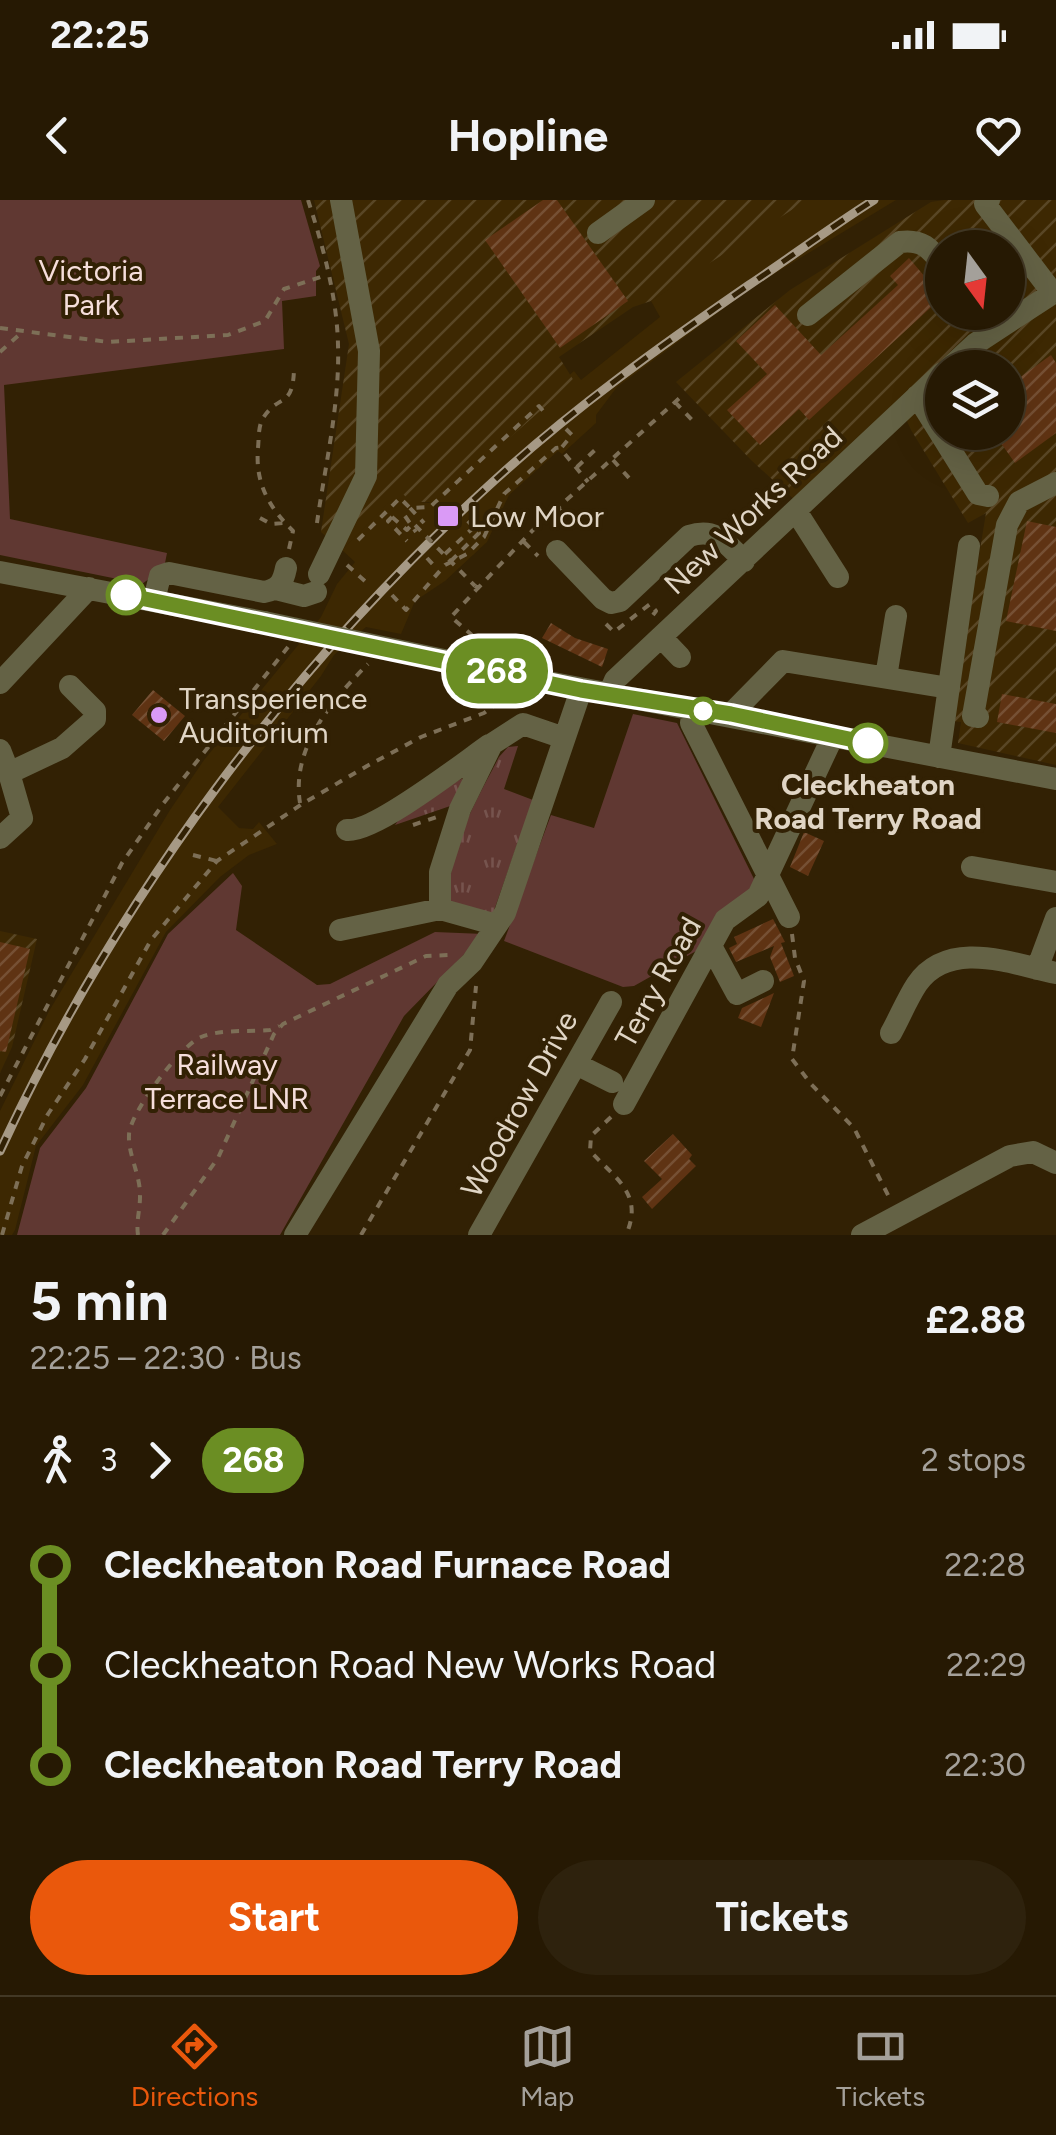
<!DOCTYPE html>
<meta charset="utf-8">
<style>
:root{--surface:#261903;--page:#2e220d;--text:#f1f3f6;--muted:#a4a09a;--line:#423825;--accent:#ea580c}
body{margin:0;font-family:Figtree,sans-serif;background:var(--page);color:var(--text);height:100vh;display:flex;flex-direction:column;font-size:38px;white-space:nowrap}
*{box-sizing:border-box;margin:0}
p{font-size:32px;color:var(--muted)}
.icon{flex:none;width:55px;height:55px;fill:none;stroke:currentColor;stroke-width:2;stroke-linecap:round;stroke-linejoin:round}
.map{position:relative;height:1035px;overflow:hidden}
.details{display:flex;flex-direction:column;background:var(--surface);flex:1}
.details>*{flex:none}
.badge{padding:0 20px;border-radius:32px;font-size:35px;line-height:65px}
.needle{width:65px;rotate:165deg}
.controls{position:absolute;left:925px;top:30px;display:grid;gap:20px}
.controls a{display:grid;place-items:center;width:100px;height:100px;border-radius:50%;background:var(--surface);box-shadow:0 10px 40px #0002,0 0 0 2px var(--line);font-size:50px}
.map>.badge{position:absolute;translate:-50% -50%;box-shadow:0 0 0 5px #fff}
.legs{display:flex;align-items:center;gap:15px;height:110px;padding:0 30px;font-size:32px}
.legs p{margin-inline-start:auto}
.overview{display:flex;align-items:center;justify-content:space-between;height:170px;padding:0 30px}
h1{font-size:55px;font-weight:700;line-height:75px}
.cta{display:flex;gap:20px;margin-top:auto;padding:20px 30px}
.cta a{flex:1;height:115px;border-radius:60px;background:var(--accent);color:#fff;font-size:40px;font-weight:700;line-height:115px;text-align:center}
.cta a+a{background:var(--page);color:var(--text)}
ul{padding:0 30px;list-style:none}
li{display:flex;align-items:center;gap:35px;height:100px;font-size:38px}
li i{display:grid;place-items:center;width:15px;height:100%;margin:0 12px;background:currentColor}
li i::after{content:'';width:25px;height:25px;margin:-12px;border:8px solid;border-radius:50%;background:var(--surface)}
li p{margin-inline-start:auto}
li:first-child i{background:linear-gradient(#0000 50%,currentColor 0)}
li:last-child i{background:linear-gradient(currentColor 50%,#0000 0)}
.status{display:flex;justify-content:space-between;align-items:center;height:70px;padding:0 50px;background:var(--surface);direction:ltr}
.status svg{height:28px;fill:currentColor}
header{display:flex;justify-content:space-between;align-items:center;height:130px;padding:0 30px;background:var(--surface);font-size:45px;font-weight:700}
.tab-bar{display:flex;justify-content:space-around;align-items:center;height:140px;border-top:2px solid var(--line);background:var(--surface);font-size:28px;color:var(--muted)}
.tab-bar a{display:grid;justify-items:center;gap:5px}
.tab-bar .current{color:var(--accent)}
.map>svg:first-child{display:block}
</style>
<div class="status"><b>22:25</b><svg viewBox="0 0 49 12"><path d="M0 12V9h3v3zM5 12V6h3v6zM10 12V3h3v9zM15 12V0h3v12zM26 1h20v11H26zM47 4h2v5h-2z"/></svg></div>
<header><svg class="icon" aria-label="back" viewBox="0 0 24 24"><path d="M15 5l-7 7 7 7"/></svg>Hopline<svg class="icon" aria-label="heart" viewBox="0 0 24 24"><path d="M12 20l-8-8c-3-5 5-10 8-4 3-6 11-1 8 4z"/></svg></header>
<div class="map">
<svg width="1056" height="1035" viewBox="0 0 1056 1035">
<defs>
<pattern id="industrial-furrows" width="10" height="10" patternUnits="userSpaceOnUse" patternTransform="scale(2.5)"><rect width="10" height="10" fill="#3d2802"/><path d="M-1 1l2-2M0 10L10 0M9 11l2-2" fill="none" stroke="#594625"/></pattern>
<pattern id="grass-tufts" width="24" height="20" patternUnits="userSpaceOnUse" patternTransform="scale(2.5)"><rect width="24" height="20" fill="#603832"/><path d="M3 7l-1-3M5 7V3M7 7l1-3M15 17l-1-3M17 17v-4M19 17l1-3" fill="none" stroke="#76544e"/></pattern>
<pattern id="building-hatch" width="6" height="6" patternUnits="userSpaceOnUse" patternTransform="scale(2.5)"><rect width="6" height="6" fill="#5f3313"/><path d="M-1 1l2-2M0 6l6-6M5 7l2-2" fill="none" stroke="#765034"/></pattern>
</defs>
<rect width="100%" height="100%" fill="#322104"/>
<path fill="#3d2802" d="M799 0H896L754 86 617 187 596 215V223L562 254 558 251 509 295 487 342 445 381 415 401 401 434 366 427 334 455 321 476 218 607 239 628 253 629 259 622 277 644 249 655 220 677 166 732 83 885 36 946 15 1030 12 1035H0V911L49 811 170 610 204 560 321 417 337 384 355 362 342 350 400 290 411 301 429 303 574 171 581 180 660 117 651 101Z"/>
<path fill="url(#industrial-furrows)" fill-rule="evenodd" d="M314 0H807L651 101 633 107 559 157 574 181 437 302H411L400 291 342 350 321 332 349 144Z
M944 0H1056V565L958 543 961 522 952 521 986 313 968 323 911 230 898 201 799 304 751 260 676 182 790 90 931 2ZM942 48H1008V112H942ZM942 168H1008V232H942Z
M0 731 37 739 12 847 0 873Z"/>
<path fill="url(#grass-tufts)" d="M518 546 504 589 533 600 491 719 450 702C446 649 476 602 499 557L508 547Z
M463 578 456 604 395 625 406 609Z"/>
<path fill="#603832" d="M0 0H301L320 66 316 71V96L282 101 284 149 4 185 10 319 167 353 164 368 142 384 0 355Z
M633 514 677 523 757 685 705 746 634 786 623 787 504 741 551 615 594 628Z
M233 673 242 686 236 730 317 785 330 784 435 732 484 734 404 816 280 1035H17L40 948 86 888 168 734Z"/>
<path fill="url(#building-hatch)" d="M543 0H557L628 101 560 148 485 40Z
M909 58 942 97 809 220 799 209 760 245 727 210 767 174 736 141 775 105 821 155 898 85 890 76Z
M1051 155 1056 163V233L1015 263 993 232H1008V186Z
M1027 321 1056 327V431L1006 421Z
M551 423 575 438 608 449 602 467 542 438Z
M153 490 185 516 164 541 132 515Z
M1002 494 1056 504V533L997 522Z
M804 632 824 641 808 676 790 667Z
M773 719 785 742 781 743 794 776 780 782 770 757 774 746 736 762 729 748 737 744 734 737Z
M0 742 30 749 6 852 0 851Z
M774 793 761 827 738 818 742 808Z
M673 934 692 955 689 959 696 966 652 1009 642 997 662 979 644 961Z"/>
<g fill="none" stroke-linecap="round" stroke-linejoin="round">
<path stroke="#7d6f57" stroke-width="4" stroke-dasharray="8 8" stroke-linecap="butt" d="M308 0C323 46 337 97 338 145 340 206 324 270 316 330
M0 128 108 142 228 135 265 121 284 89 327 75
M0 152 21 133
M675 202 692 220
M566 229 572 235 562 247 564 253 588 282
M613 260 629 278
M577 267 595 250
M410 308 424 323
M559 309 576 327
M405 316 416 332
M392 317 388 321 407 341
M260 318 271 324 284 323
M358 340 400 298 410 308 430 307 539 206 545 213
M524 342 538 356
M289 349 293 331C269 307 255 284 258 248 259 238 258 227 263 218 279 193 293 209 294 169
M445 354 474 327
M427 358 437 369
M451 361 479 333 466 319
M347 365 367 383
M475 386 478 388 532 331 684 194
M392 395 406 410 445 365 467 354 484 337 504 294 556 248 562 247
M606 424 614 432 650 404 656 411 653 415
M473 436 451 417 478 388
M300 603C291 548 332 500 368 464
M413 625 437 617
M193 655 217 661
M792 734 795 758 804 781 792 859 811 884 854 928 890 999
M0 896 122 663 163 604 288 447
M611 917 591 936 590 951C616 979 644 994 626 1035
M2 1035 22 966 48 914 85 859 151 740 217 661 302 604 367 566 421 537 484 513 511 493
M138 1035C136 1021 140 1010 140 997 141 976 128 955 129 935 129 914 181 845 201 837 221 829 248 832 270 830L279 826
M163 1035 218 958 274 834 283 824 426 756 448 755
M361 1035 470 850 476 786"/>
<path stroke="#646245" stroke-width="22" d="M989 0 985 4 1052 92
M598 33 644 0
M808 115 900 42C922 39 930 48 942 64
M949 168 975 144 1056 91
M917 196 978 294 988 296
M796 311 838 377
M557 351 603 399 611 403 620 401 689 336C716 327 726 343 744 361
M0 372 264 422
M319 374 366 276 369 151 341 0
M276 389 304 396 316 392
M154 400 160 376 169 373 264 392C279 389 283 383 286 368
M661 437 680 457
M886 477 896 416
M548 482 1056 579
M0 483 89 388
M609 494 615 480 942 173
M693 509 691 523 789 717
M731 514 783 461 949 488
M978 517 973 516 1007 325 1019 302 1056 283
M0 550 9 573 62 548 95 519V511L70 486
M939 557 969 346
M347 630C374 633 462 564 489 545
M0 638 22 618 9 573
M972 667 1056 682
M440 709V672L460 609 492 544 523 524 564 538
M340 730 440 709 497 725
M711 746 737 794 763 781
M1037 769 1056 718
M891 833C900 817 907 799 917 784 949 738 1012 764 1056 773
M576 864 612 882
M624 904 725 720 758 696 833 536
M295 1035 448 785 472 762 505 713 581 490
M479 1035 611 802
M862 1035 1010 956 1033 952 1056 963"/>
<g stroke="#a69985" stroke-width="9">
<path id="rail" d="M0 951C117 698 290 466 496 279 575 207 662 145 749 85 791 57 831 27 874 0"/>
</g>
<use href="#rail" stroke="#322104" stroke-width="5" stroke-dasharray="15" stroke-linecap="butt"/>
<path stroke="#7d6f57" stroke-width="4" stroke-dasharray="8 8" stroke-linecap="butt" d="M392 317 407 330 413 323 475 386"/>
<path stroke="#646245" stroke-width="22" d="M264 422 548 482"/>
</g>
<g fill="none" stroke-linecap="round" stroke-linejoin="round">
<g stroke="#fff" stroke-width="22">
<path id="line-1" d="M126 395 581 490 731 514 868 543"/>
</g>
<use href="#line-1" stroke="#6b8e23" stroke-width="15"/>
</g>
<g fill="#da9af6" stroke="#322104" stroke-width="4">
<rect x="436" y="304" width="24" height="24" rx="5"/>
<circle cx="159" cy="515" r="10"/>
</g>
<g fill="#fff" stroke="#6b8e23" stroke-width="5">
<circle cx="126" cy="395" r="18"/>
<circle cx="703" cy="511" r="12"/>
<circle cx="868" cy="543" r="18"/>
</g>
<g text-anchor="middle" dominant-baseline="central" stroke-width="8" stroke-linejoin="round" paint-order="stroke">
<g font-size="30" fill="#f5dedb" stroke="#322104">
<text x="91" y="70">Victoria<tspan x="91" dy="34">Park</tspan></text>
<text x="227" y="864">Railway<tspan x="227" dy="34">Terrace LNR</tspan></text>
</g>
<g font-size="30" fill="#e0d5c5" stroke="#322104">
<text transform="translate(753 310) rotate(-43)">New Works Road</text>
<text transform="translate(658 782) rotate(-61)">Terry Road</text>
<text transform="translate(519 904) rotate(-61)">Woodrow Drive</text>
</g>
<g font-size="30" fill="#e0d5c5" stroke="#322104" text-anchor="start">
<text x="470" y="316">Low Moor</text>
<text x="179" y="498">Transperience<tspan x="179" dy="34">Auditorium</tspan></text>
</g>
<g font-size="30" font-weight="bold" fill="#e0d5c5" stroke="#322104">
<text x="868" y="584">Cleckheaton<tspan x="868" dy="34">Road Terry Road</tspan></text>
</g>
</g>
</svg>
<div class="controls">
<a><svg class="needle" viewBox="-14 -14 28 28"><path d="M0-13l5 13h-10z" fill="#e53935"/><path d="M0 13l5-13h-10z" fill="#a4a09a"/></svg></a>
<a><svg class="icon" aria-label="layers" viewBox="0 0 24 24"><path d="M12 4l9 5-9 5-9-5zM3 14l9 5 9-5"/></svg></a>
</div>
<b class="badge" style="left:497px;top:471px;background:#6b8e23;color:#fff">268</b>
</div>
<section class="details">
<div class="overview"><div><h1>5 min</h1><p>22:25 – 22:30 · Bus</p></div><b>£2.88</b></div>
<div class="legs"><svg class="icon" aria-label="walk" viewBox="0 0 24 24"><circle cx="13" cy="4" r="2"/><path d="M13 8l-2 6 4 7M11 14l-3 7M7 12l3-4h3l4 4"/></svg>3<svg class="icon" aria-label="forward" viewBox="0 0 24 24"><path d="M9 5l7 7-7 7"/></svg><b class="badge" style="background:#6b8e23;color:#fff">268</b><p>2 stops</p></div>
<ul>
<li><i style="color:#6b8e23"></i><b>Cleckheaton Road Furnace Road</b><p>22:28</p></li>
<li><i style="color:#6b8e23"></i><span>Cleckheaton Road New Works Road</span><p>22:29</p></li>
<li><i style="color:#6b8e23"></i><b>Cleckheaton Road Terry Road</b><p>22:30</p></li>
</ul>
<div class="cta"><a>Start</a><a>Tickets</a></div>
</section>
<nav class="tab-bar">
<a class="current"><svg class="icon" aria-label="directions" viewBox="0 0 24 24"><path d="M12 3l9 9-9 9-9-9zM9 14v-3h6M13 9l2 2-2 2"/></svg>Directions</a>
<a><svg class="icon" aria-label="map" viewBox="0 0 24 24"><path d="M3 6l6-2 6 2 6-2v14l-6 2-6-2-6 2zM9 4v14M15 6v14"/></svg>Map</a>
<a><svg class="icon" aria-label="tickets" viewBox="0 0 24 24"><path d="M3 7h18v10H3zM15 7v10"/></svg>Tickets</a>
</nav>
